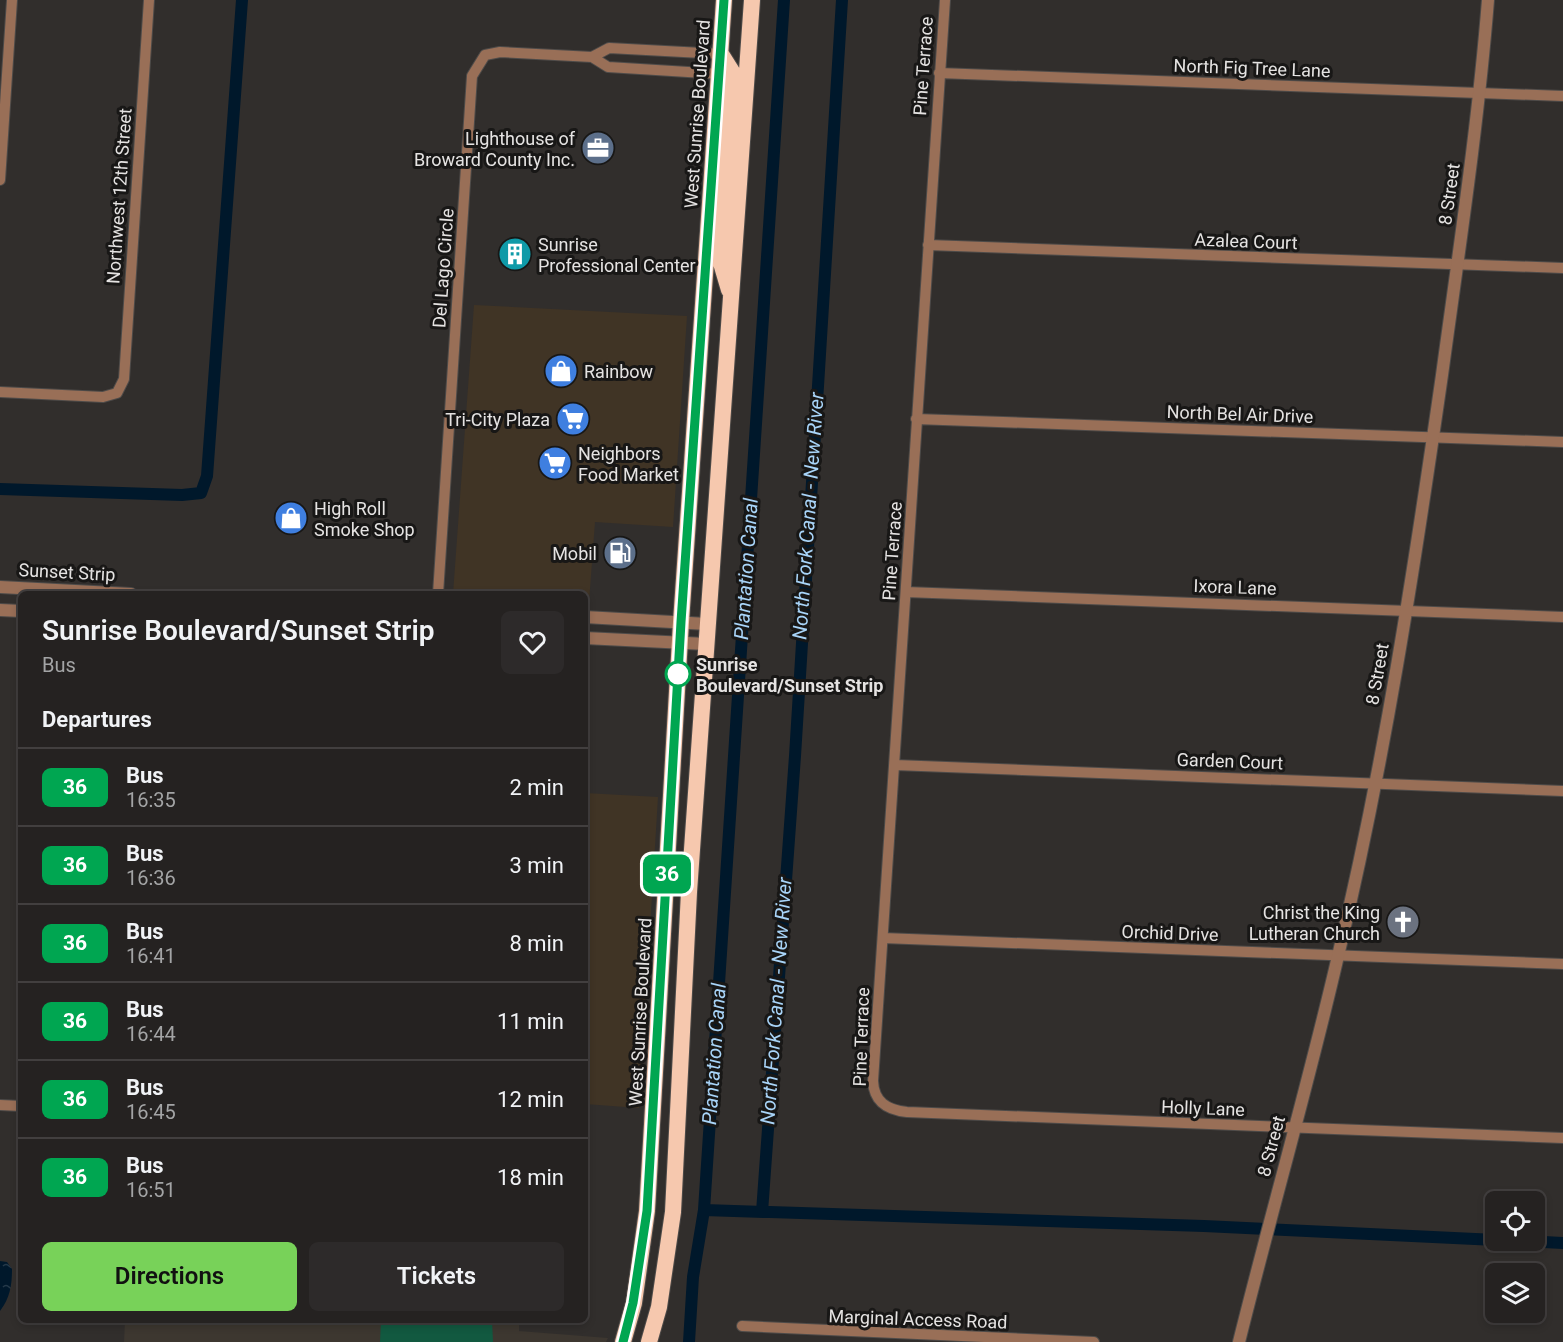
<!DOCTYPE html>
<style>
:root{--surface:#252221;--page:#2d2a2a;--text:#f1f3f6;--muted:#a3a4a5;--line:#423f3f;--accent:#78d259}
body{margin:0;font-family:Roboto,sans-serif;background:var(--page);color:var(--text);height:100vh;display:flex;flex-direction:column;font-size:22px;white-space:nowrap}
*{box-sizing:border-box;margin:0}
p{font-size:20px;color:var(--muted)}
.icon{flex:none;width:33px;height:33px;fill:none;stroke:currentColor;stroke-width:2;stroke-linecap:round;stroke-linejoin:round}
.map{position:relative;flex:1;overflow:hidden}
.panel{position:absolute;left:18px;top:591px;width:570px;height:732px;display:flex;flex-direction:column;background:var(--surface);border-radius:9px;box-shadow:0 3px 9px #0003,0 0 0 2px var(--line)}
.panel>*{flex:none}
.badge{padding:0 12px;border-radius:9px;font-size:21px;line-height:39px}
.fabs{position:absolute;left:1485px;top:1191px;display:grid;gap:12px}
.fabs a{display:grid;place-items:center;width:60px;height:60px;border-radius:9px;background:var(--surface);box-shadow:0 3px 9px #0003,0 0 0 2px var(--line);font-size:30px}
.map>.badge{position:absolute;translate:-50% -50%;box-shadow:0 0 0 3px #fff}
h2{padding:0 24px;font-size:22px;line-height:54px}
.round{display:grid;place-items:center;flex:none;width:63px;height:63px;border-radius:9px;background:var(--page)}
.overview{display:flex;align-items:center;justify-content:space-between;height:102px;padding:0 24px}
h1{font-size:28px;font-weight:600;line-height:45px}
.cta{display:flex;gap:12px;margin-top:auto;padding:12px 24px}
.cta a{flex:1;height:69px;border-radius:9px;background:var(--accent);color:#111;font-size:24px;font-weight:600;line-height:69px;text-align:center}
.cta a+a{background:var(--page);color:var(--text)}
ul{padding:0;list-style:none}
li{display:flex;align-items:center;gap:18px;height:78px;padding:0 24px;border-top:2px solid var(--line)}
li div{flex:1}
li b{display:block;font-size:22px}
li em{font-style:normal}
li .badge{min-width:66px;font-weight:700;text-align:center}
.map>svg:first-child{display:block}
</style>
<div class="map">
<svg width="1563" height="1342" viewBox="0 0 1563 1342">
<defs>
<pattern id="water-ripples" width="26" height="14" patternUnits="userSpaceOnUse" patternTransform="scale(1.5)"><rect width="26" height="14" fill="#00182b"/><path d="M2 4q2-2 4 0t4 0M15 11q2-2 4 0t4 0" fill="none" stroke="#253949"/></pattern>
</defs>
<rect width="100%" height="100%" fill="#312e2c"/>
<path fill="#403425" d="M474 305 687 316 673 527 595 522 589 602H585V594H453Z
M585 793 658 797 639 1108 585 1104Z"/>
<path fill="#3d3730" d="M125 1320H519V1331L608 1338 606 1342H124Z"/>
<path fill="#125940" d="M381 1320H492L493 1342H380Z"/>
<path fill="url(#water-ripples)" d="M0 1261 7 1262 12 1269C12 1285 10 1298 0 1311Z"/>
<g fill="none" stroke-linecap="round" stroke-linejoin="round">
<path stroke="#00182b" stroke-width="12" d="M0 489 182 495 201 493 207 476 242 0
M704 1210 1204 1226 1496 1240
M762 1212 795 756 842 0
M1506 1240 1563 1243
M689 1342 693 1277 704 1210 784 0"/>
<g stroke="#4e4b49" stroke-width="12">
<path id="minor" d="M945 0 873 1081C874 1102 887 1110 907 1112L1563 1138
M592 57 609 48 721 54
M939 73 1563 96
M0 180 12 0
M928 245 1563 268
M0 392 103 397 117 393 124 379 149 0
M916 419 1563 442
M906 592 1563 617
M438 594 472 76 485 55 500 52 592 57 608 67 720 74
M895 765 1563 791
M883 938 1563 964
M0 1105 21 1106
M742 1326 1094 1342"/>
</g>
<g stroke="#4e4b49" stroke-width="14">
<path id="tertiary" d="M0 587 131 594
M0 610 21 611
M585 617 707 624
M585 638 706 644
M1239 1342C1271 1213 1308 1086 1338 956 1384 765 1414 570 1442 375 1459 250 1478 126 1488 0"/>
</g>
<g stroke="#4e4b49" stroke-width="18">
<path id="trunk" d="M721 54 733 73 721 263 729 290
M623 1342 634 1303 647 1211 681 622 724 0
M649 1342 659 1307 673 1212 689 892 752 0"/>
</g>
<use href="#minor" stroke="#996f57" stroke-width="10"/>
<use href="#tertiary" stroke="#996f57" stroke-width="12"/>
<use href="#trunk" stroke="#f6c8ae" stroke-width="16"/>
</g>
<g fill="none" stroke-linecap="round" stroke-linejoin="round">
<g stroke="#fff" stroke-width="14">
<path id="line" d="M623 1342 633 1303 647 1211 681 622 724 0"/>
</g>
<use href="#line" stroke="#00a651" stroke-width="9"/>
</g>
<defs>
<g id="office-disc" transform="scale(1.725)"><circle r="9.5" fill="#5c6f8a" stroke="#181716"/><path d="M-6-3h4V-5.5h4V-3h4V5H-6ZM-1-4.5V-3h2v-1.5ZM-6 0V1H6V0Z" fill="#fff"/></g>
<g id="building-disc" transform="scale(1.725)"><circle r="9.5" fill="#0f9aa8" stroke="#181716"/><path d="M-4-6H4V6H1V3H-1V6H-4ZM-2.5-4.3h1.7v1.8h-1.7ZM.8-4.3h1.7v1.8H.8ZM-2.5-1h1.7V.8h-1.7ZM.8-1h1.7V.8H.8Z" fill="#fff"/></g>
<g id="shop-disc" transform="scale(1.725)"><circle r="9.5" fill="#3f7fe0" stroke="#181716"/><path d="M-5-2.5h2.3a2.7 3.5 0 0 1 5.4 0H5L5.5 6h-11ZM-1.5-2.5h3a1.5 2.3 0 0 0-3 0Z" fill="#fff"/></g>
<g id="supermarket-disc" transform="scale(1.725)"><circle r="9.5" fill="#3f7fe0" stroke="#181716"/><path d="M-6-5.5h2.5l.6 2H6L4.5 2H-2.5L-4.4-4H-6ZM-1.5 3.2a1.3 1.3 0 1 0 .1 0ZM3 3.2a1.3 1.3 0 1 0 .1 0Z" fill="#fff"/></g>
<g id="fuel-disc" transform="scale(1.725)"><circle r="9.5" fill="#5c6f8a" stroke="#181716"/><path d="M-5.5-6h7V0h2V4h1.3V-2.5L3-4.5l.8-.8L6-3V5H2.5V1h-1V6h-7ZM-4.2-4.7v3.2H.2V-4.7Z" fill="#fff"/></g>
<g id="church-disc" transform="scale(1.725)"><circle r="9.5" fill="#6b7280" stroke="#181716"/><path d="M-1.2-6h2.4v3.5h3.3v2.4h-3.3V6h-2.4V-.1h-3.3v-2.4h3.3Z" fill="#fff"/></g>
</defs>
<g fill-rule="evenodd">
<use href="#office-disc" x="598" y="148"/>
<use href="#building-disc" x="515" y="254"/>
<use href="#shop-disc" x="561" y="371"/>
<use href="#supermarket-disc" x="573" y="419"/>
<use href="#supermarket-disc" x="555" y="463"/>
<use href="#shop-disc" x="291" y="518"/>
<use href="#fuel-disc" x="620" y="553"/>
<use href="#church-disc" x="1403" y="922"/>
</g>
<circle fill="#fff" stroke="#00a651" stroke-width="3" cx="678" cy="674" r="12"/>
<g text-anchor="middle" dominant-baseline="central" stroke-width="6" stroke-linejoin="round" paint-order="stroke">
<g font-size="18" fill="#e5e3e2" stroke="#181716">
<text transform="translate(923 66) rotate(-86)">Pine Terrace</text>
<text transform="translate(1252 68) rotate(2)">North Fig Tree Lane</text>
<text transform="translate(697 114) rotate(-86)">West Sunrise Boulevard</text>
<text transform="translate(1449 194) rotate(-82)">8 Street</text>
<text transform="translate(119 196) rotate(-86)">Northwest 12th Street</text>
<text transform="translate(1246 241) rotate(2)">Azalea Court</text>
<text transform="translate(443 268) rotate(-86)">Del Lago Circle</text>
<text transform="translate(1240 414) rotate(2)">North Bel Air Drive</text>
<text transform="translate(892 551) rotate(-86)">Pine Terrace</text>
<text transform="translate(67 572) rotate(3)">Sunset Strip</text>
<text transform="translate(1235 587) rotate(2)">Ixora Lane</text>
<text transform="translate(1377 674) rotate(-80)">8 Street</text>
<text transform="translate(1230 761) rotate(2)">Garden Court</text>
<text transform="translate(1170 933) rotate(2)">Orchid Drive</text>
<text transform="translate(640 1012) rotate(-87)">West Sunrise Boulevard</text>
<text transform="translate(861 1037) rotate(-88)">Pine Terrace</text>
<text transform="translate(1203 1108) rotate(2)">Holly Lane</text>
<text transform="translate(1271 1146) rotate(-75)">8 Street</text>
<text transform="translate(918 1319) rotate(2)">Marginal Access Road</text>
</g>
<g font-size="18" fill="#e5e3e2" stroke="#181716" text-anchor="end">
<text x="575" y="138">Lighthouse of<tspan x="575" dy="21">Broward County Inc.</tspan></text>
<text x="538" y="244" text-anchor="start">Sunrise<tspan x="538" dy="21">Professional Center</tspan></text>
<text x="584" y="371" text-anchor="start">Rainbow</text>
<text x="550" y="419">Tri-City Plaza</text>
<text x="578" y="453" text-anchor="start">Neighbors<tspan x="578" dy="21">Food Market</tspan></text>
<text x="314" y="508" text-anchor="start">High Roll<tspan x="314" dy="21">Smoke Shop</tspan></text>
<text x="597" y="553">Mobil</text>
<text x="1380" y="912">Christ the King<tspan x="1380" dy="21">Lutheran Church</tspan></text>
</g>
<g font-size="18" font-weight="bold" fill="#e5e3e2" stroke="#181716" text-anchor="start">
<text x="696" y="664">Sunrise<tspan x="696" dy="21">Boulevard/Sunset Strip</tspan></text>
</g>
<g font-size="20" font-style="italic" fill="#a8d4f8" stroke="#181716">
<text transform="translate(808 516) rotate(-86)">North Fork Canal - New River</text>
<text transform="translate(746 569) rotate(-86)">Plantation Canal</text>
<text transform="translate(776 1001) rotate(-86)">North Fork Canal - New River</text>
<text transform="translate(714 1054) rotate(-86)">Plantation Canal</text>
</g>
</g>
</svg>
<div class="fabs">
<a><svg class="icon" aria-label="locate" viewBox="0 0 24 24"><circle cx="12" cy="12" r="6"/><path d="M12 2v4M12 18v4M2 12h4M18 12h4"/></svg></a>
<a><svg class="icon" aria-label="layers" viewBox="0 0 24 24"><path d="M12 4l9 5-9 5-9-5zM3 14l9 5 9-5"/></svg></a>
</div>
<b class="badge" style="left:667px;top:874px;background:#00a651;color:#fff">36</b>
<section class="panel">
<div class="overview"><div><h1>Sunrise Boulevard/Sunset Strip</h1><p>Bus</p></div><a class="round"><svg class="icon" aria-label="heart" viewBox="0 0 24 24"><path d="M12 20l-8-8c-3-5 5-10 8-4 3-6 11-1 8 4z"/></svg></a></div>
<h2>Departures</h2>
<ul>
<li><span class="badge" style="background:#00a651;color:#fff">36</span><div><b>Bus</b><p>16:35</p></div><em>2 min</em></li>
<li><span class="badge" style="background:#00a651;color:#fff">36</span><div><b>Bus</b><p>16:36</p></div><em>3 min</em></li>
<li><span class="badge" style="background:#00a651;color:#fff">36</span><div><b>Bus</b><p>16:41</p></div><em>8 min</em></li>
<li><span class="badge" style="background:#00a651;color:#fff">36</span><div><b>Bus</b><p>16:44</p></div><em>11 min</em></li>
<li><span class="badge" style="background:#00a651;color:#fff">36</span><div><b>Bus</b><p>16:45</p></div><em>12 min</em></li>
<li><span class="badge" style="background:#00a651;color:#fff">36</span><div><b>Bus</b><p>16:51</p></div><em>18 min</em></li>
</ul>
<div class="cta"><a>Directions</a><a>Tickets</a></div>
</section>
</div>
